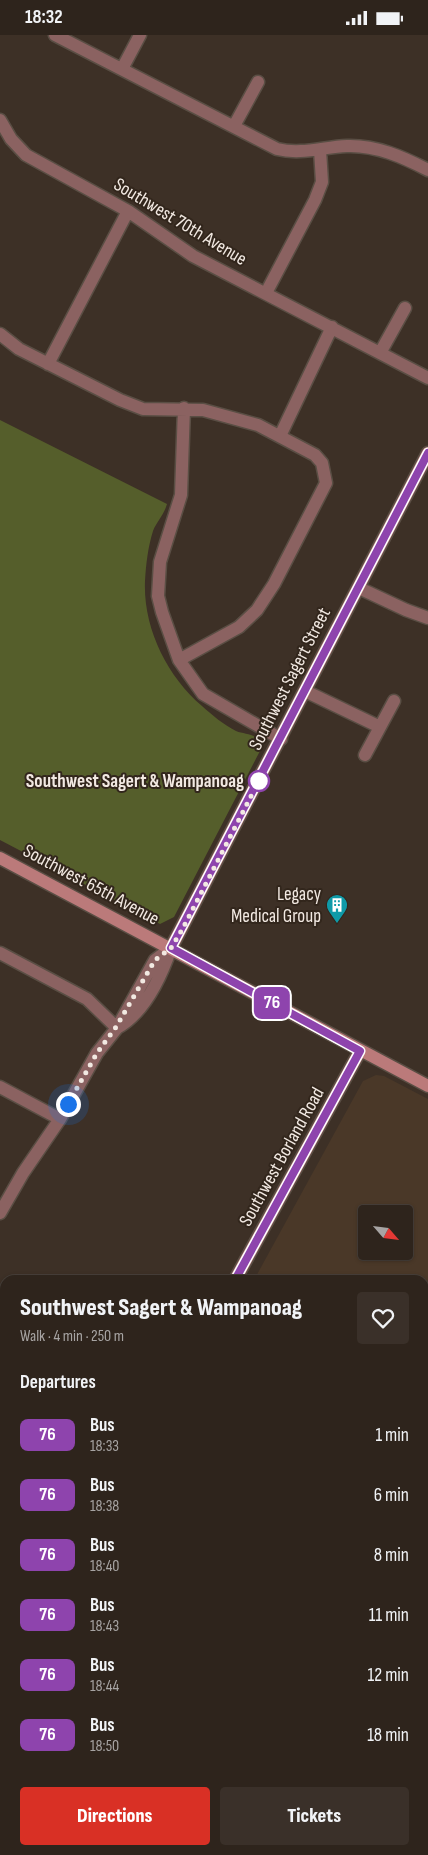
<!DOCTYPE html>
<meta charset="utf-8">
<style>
:root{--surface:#2e241c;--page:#3a3029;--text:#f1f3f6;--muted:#a7a4a3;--line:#49413b;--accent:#d93025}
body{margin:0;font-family:"Sofia Sans Condensed",sans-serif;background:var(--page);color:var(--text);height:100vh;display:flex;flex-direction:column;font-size:19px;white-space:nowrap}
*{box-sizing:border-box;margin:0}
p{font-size:16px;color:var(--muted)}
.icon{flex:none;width:28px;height:28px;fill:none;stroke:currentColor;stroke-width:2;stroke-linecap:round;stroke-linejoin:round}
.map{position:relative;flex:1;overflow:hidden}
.panel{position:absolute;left:0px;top:1240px;width:429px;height:580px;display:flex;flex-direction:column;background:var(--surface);border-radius:15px 15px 0 0;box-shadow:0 1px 4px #0004,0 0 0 1px var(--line)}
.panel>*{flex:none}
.badge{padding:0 10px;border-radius:8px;font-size:18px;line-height:32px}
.needle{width:32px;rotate:118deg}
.fabs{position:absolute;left:358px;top:1170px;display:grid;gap:10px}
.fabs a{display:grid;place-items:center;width:55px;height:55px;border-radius:5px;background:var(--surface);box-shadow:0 1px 4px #0004,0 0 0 1px var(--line);font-size:25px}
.you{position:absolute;width:25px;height:25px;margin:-12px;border:4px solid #fff;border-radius:50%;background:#1a73e8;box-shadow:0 0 0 8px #1a73e833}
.map>.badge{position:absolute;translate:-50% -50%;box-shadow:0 0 0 2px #fff}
h2{padding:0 20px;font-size:19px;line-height:45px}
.round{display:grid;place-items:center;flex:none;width:52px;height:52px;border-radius:5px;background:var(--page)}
.overview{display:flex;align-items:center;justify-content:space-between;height:85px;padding:0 20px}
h1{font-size:24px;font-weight:800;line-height:38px}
.cta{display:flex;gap:10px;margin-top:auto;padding:10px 20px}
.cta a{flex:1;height:58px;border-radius:5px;background:var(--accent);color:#fff;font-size:20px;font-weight:800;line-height:58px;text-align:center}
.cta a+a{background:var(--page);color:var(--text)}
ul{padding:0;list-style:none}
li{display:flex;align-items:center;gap:15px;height:60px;padding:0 20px}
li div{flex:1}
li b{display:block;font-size:19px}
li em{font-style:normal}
li .badge{min-width:55px;font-weight:700;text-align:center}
.status{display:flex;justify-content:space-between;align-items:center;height:35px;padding:0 25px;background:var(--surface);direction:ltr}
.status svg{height:14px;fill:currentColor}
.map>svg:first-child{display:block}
</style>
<div class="status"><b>18:32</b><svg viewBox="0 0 49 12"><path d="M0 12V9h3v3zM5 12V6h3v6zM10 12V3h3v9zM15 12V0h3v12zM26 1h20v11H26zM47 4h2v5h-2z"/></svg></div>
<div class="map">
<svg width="428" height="1820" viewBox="0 0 428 1820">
<rect width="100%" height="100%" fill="#3d3026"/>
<path fill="#4a3828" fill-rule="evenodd" d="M376 1040 384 1041 428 1064V1734L424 1732V1245H254L363 1046ZM366 1179H404V1216H366Z"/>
<path fill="#555e2b" d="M0 385 167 469C164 480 157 486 153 496 148 512 146 529 145 546 143 593 167 641 202 671 212 680 224 690 236 696 243 699 251 698 258 704 261 706 261 710 261 714L174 882 160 889 0 805Z
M5 1446V1497H3L0 1481V1450Z"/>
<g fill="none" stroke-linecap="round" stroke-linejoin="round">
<g stroke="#5a4e44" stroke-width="15">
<path id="minor" d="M55 0 277 114C301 120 323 112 347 111 376 110 403 122 428 135
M122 34 140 0
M0 85 11 104 26 120 128 176 193 221 428 343
M234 91 258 47
M266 258 315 165 322 147 320 115
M0 299 19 314 120 365 143 374 203 375 258 390 315 420 322 428 326 448 274 549 257 575 239 592 179 625
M380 318 405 273
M48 329 128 176
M184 373 181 460 160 527 158 561 162 577 179 625 203 659 281 704
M280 401 332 292
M359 553 406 575 428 583
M305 656 380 692
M365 720 394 666
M0 918 87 964 117 993
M117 993C144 978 161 942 171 913
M0 1052 60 1084
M0 1178 23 1138 60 1084 97 1018 117 993 155 925 171 913
M0 1324 5 1327
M0 1603 5 1606"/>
</g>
<g stroke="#5a4e44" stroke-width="15">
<path id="secondary" d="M0 823 428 1051
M171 913 428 418
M235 1245 360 1016
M0 1669 5 1660"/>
</g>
<use href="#minor" stroke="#8b6261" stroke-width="12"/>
<use href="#secondary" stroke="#bb7a7a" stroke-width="12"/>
</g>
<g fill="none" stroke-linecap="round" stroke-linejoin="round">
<g stroke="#fff" stroke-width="11">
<path id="line" d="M235 1245 360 1016 171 913 428 418"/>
</g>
<use href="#line" stroke="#8e44ad" stroke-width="8"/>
<path stroke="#f2e9e2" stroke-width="5" stroke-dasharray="0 9" d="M68 1069 97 1018 116 992 155 925 171 913 182 895 262 740 259 746"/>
</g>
<defs>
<g id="building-pin" transform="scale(1.125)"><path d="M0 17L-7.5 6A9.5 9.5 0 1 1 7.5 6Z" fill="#0f9aa8" stroke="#32261c"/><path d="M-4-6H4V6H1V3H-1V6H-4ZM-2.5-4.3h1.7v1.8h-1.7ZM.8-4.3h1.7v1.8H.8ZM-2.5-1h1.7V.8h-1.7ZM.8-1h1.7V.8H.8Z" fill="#fff"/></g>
</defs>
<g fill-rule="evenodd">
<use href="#building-pin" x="337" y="870"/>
</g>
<circle fill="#fff" stroke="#8e44ad" stroke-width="2.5" cx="259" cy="746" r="10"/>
<g text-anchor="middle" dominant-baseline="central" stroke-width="4" stroke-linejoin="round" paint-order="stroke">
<g font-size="19" fill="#f2e9e2" stroke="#32261c">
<text transform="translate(180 187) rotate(31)">Southwest 70th Avenue</text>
<text transform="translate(290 644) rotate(-63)">Southwest Sagert Street</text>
<text transform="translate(91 850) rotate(28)">Southwest 65th Avenue</text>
<text transform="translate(282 1122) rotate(-61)">Southwest Borland Road</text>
</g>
<g font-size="19" font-weight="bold" fill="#f2e9e2" stroke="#32261c" text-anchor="end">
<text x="244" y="746">Southwest Sagert &amp; Wampanoag</text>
</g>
<g font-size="19" fill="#f2e9e2" stroke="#32261c" text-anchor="end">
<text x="321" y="859">Legacy<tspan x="321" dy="22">Medical Group</tspan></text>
</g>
</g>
</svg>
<div class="fabs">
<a><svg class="needle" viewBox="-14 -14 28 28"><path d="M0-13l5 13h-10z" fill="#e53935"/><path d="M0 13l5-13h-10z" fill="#a7a4a3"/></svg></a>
</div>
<div class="you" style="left:68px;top:1069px"></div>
<b class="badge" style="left:272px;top:968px;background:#8e44ad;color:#fff">76</b>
<section class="panel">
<div class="overview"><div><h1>Southwest Sagert &amp; Wampanoag</h1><p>Walk · 4 min · 250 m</p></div><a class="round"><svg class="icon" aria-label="heart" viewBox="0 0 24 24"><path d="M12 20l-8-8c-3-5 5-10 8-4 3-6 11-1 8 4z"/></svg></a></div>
<h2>Departures</h2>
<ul>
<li><span class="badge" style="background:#8e44ad;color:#fff">76</span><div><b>Bus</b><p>18:33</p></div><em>1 min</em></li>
<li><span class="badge" style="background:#8e44ad;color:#fff">76</span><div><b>Bus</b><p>18:38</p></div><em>6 min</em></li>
<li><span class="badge" style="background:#8e44ad;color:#fff">76</span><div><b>Bus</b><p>18:40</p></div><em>8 min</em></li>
<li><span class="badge" style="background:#8e44ad;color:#fff">76</span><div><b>Bus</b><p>18:43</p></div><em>11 min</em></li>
<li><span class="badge" style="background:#8e44ad;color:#fff">76</span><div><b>Bus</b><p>18:44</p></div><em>12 min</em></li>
<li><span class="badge" style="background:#8e44ad;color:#fff">76</span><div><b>Bus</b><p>18:50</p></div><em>18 min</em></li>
</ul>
<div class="cta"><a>Directions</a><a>Tickets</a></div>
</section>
</div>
